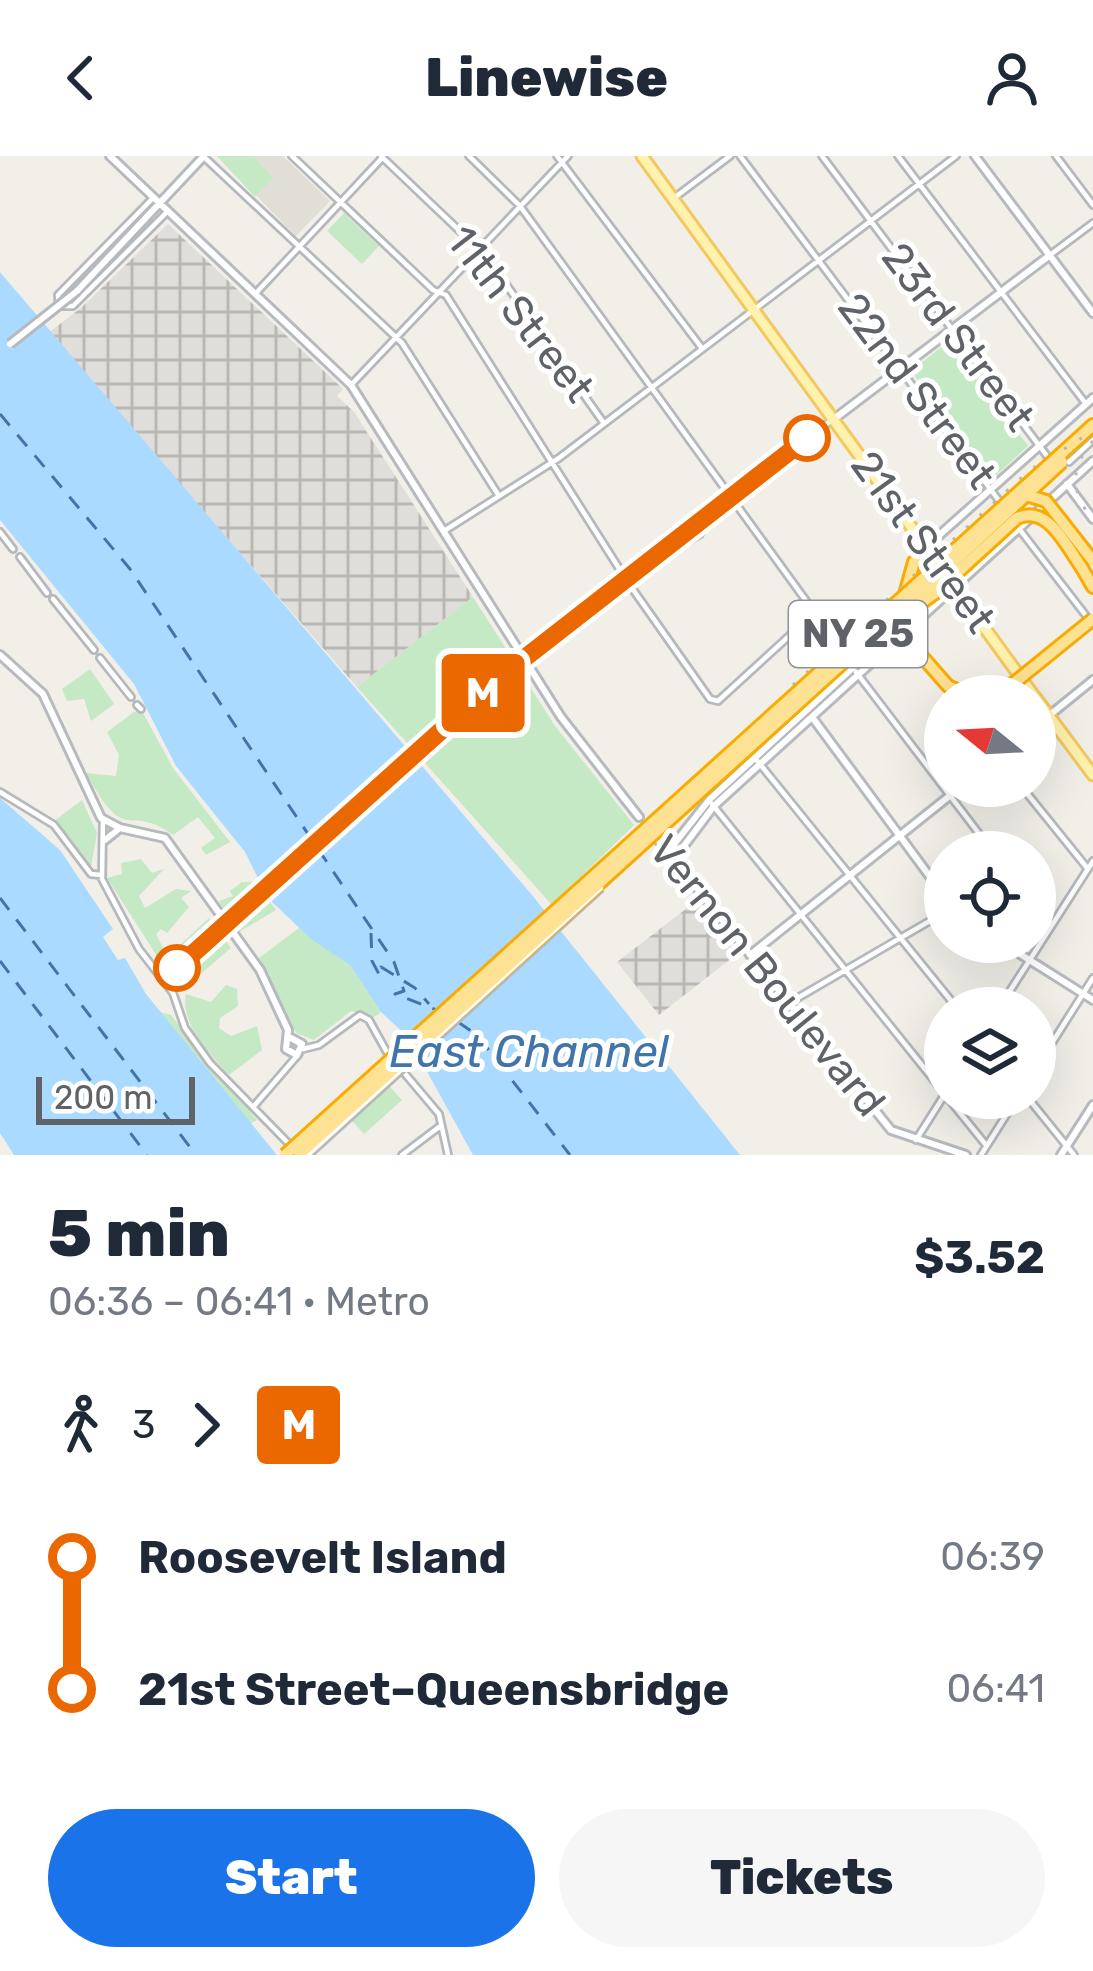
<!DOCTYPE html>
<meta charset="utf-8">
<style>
:root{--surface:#fff;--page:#f6f6f7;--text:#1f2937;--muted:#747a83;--accent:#1a73e8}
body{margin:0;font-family:Rubik,sans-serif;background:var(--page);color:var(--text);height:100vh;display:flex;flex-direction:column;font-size:45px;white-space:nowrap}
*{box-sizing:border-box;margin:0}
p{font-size:39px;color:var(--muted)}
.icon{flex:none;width:66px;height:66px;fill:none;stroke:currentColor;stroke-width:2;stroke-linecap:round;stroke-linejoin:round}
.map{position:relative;height:999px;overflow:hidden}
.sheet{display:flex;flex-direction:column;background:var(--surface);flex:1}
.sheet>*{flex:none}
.badge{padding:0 24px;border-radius:9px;font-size:42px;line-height:78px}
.needle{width:78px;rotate:288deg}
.tools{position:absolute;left:924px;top:519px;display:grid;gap:24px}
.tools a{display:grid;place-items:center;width:132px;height:132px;border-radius:50%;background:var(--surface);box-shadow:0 12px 48px #0002;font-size:60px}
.scale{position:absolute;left:36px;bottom:30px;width:159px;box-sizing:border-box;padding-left:12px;border:6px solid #5f6368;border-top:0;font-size:33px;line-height:42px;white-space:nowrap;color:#5f6368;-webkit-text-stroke:9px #fff;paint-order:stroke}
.map>.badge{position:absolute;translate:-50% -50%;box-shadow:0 0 0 6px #fff}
.legs{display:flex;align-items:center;gap:18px;height:132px;padding:0 48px;font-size:39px}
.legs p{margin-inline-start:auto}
.head{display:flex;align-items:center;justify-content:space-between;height:204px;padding:0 48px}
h1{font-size:66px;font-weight:800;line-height:90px}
.cta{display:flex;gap:24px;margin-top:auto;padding:24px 48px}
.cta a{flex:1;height:138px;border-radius:72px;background:var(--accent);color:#fff;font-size:48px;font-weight:800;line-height:138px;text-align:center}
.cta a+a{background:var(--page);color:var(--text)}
ul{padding:0 48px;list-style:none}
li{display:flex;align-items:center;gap:42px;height:132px;font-size:45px}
li i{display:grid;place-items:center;width:18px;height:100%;margin:0 15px;background:currentColor}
li i::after{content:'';width:30px;height:30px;margin:-15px;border:9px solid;border-radius:50%;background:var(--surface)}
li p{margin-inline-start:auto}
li:first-child i{background:linear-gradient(#0000 50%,currentColor 0)}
li:last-child i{background:linear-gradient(currentColor 50%,#0000 0)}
header{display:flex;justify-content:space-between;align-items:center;height:156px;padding:0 48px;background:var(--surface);font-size:54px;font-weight:800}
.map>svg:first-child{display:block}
</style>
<header><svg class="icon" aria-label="back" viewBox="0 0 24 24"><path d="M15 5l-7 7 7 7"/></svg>Linewise<svg class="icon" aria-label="person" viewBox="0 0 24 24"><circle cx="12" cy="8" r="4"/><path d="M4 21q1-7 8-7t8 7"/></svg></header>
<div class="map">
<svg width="1093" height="999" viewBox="0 0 1093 999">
<defs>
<pattern id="industrial-grid" width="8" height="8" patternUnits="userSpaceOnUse" patternTransform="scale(3)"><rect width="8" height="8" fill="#e0deda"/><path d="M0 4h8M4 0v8" fill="none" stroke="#b9b8b5"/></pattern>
</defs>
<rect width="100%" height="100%" fill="#f1efe8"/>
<path fill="url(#industrial-grid)" d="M168 68 343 233 337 240 354 256 473 441 357 531 48 177 81 152Z
M695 746 737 798 659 859 617 806Z"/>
<path fill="#e1ded6" d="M217 0H283L330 45 296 80Z"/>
<path fill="#c5e8c5" d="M217 0H253L273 22 255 41Z
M344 57 379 90 362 108 327 75Z
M949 185 1028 290 992 323 911 215Z
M473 441 555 570 634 669 552 749 357 531Z
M90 513 114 548 91 565 84 543 67 545 62 533Z
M134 556 143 557 173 612 230 686 206 699 201 692 215 682 198 661 173 679C127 645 128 694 86 617L116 620 119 599 107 576Z
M82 644 97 677 91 711 54 665Z
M141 703 152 717 164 713 139 740 145 752 176 733 191 735 181 742 189 751 167 777 161 773 156 778 164 794 157 800 107 722 122 718 121 707Z
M242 726H255L276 754 239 776 219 745 233 740 230 735Z
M209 762 231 792 190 827 166 802Z
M299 772 350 809 381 856 374 861 351 855 314 884 296 877 259 802Z
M226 829 237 833 238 850 220 862 219 872 231 880 257 870 262 894 229 919C210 898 180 868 186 838L211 846Z
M160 856 171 859 257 964 250 968Z
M389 930 402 944 364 978 352 965Z"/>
<path fill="#aadaff" d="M0 116 532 739 740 999H473L408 881 381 856 350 809 311 783 268 742 245 696 176 610 134 528 0 364Z
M0 642 60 694 113 773 103 781 118 804 125 802 146 838 277 999H14L0 977Z"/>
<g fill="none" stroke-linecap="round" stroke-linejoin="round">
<path stroke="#4174aa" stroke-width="3" stroke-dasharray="15 12" stroke-linecap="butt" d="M0 258 130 413 394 806 404 835 395 838 439 855
M0 742 196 999
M371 777 372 805 380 820 381 811 415 832 429 848
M0 805 147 999
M458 866 477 879 570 999"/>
<g stroke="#b5b8bc" stroke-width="10">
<path id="street" d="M203 0 402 187 499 340
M292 0 433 134 446 139 627 425 710 543 718 545 811 460 812 453 520 50 469 0
M381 0 486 100 603 266
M557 0 701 191
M740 0 1003 350
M822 0 1050 304
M898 0 1086 248
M1056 0 1093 49
M154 41 58 139 59 150H73L168 55
M674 42 730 0
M1050 99 1093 67
M256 137 383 1
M351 229 568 0
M1069 306 1093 284
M1020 374 1090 465
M444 375 559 302 956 0
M0 376 13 393
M654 400C662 379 682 367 704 363
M20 401 47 437
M657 404 700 378 706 364
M53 443 94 494
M522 500 579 462 833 263
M100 502 131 541
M528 509 575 466
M856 516 993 696
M137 549 141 553
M755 602 957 852
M1021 630 1088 713
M0 636 54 669 91 718 101 719
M712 648 945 938 916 984
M103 664 102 723 139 793 173 837 185 872 210 907 290 989
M1035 748 1050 766
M789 847 945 756
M999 852 1093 705
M303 893 319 889 360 859 369 864 389 900
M401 913 439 958 448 999
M1035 914 1093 822
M948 942 986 989
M1028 942 1074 999
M254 950 297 900
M402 999 439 971
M981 999 1017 942"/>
</g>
<g stroke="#b6babf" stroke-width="12">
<path id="secondary" d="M110 0 351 229 561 561 639 661
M975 0 1093 157
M77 135 204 0
M834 263 1050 99
M1067 328 1093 363
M926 391 1093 242
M0 499 43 538 101 662 120 672 165 682 260 814 288 874 286 893 297 899 302 888 291 882
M812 561 945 741
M1035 571 1093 524
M616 632 639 661
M652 676 891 974 966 999
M105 684 120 672
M668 696 709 644 871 495 897 480
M674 703 714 650 1093 305
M1001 786 1093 844
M750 799 962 630
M1061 999 1093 949"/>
</g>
<g stroke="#f2c960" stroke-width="15">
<path id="primary" d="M642 0 1034 540
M1035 541 1093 619"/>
</g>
<g stroke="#f9ab00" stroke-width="16">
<path id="highway" d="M1061 298 1093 269
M1082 412 1093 431
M904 442 914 406 926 391
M988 540 1014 527"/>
</g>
<use href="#street" stroke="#fff" stroke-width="4.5"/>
<use href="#secondary" stroke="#fff" stroke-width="6"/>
<use href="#primary" stroke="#fff2af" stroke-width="9"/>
<use href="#highway" stroke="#fde293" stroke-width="10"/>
<path stroke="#b6b7b8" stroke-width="3" stroke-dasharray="3 15" stroke-linecap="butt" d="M1093 285C1069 312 1071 337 1093 364
M793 529 1030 314 1093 275"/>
<g stroke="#b5b8bc" stroke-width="10" stroke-linecap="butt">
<path id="street-bridge" d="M308 999 601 732"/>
</g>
<g stroke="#b6babf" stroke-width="12" stroke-linecap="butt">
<path id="secondary-bridge" d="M10 188 77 135"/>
</g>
<g stroke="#f9ab00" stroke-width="16" stroke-linecap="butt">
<path id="highway-bridge" d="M1023 338 1046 345 1093 405
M904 452 1062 306
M897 472 948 530 971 540
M1014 527 1093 463
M285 999 1061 298
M299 999 857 494 935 437 1017 362C1048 348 1066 390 1082 412"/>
</g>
<use href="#street-bridge" stroke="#fff" stroke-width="4.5"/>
<use href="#secondary-bridge" stroke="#fff" stroke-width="6"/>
<use href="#highway-bridge" stroke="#fde293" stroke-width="10"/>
</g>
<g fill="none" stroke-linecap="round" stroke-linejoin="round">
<g stroke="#fff" stroke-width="27">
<path id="line-1" d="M177 812 503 519 807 282"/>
</g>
<use href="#line-1" stroke="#eb6800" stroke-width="18"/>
</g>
<g fill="#fff" stroke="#eb6800" stroke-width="6">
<circle cx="807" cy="282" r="21"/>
<circle cx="177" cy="812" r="21"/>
</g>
<g text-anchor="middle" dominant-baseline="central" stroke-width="10" stroke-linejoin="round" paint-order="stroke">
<rect fill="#fff" stroke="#8f9295" stroke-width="3" x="789" y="445" width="138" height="66" rx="9"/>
<g font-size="39" font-weight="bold" fill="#5f6368">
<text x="858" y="478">NY 25</text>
</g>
<g font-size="42" fill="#5f6368" stroke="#fff">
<text transform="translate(520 158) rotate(52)">11th Street</text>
<text transform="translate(958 181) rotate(53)">23rd Street</text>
<text transform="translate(917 235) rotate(53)">22nd Street</text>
<text transform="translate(923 386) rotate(54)">21st Street</text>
<text transform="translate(767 820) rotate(51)">Vernon Boulevard</text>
</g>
<g font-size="45" font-style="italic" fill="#4174aa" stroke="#fff">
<text x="529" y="895">East Channel</text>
</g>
</g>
</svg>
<div class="tools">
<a><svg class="needle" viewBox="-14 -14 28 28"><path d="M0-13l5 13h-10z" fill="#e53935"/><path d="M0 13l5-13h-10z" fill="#747a83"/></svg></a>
<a><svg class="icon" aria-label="locate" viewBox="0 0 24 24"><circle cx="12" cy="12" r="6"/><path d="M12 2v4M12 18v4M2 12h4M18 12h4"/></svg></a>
<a><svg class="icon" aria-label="layers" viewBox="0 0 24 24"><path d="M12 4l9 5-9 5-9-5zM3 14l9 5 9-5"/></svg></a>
</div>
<div class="scale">200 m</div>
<b class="badge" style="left:483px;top:537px;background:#eb6800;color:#fff">M</b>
</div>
<section class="sheet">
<div class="head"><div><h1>5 min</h1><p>06:36 – 06:41 · Metro</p></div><b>$3.52</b></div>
<div class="legs"><svg class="icon" aria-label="walk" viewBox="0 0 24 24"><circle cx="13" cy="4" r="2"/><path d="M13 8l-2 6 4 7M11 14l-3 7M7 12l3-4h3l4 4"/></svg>3<svg class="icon" aria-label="forward" viewBox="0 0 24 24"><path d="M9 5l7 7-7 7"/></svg><b class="badge" style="background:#eb6800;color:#fff">M</b></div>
<ul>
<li><i style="color:#eb6800"></i><b>Roosevelt Island</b><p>06:39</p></li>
<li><i style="color:#eb6800"></i><b>21st Street–Queensbridge</b><p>06:41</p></li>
</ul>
<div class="cta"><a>Start</a><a>Tickets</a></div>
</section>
